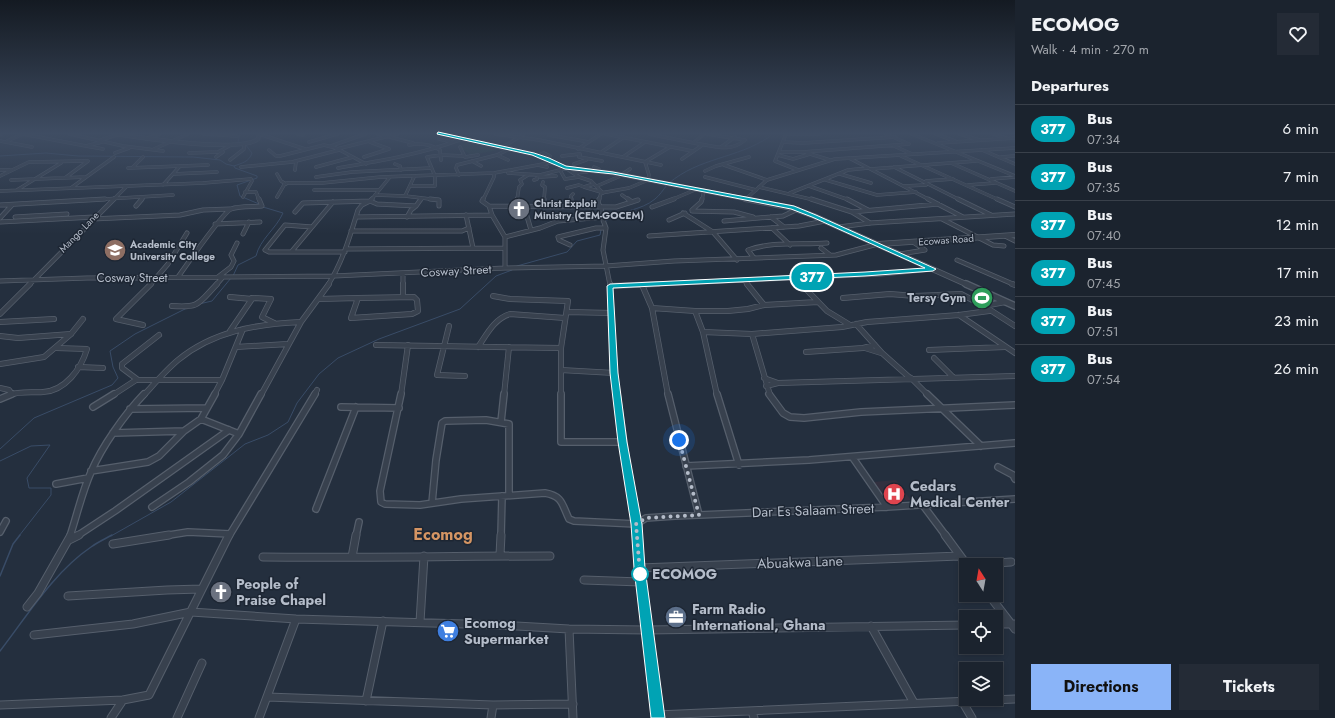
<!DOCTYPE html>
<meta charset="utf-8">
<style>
:root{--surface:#1b232e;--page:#242b36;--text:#f1f3f6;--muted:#a0a4aa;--line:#39404a;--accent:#8ab4f8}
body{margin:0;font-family:Jost,sans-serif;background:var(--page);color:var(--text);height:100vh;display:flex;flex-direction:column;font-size:15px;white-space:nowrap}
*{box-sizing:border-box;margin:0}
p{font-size:13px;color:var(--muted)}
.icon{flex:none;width:22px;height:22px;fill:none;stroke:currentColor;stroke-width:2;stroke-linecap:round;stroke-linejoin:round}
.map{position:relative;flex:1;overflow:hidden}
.details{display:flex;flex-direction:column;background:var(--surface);width:320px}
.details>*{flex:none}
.badge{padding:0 8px;border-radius:13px;font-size:14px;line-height:26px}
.needle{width:26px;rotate:349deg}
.buttons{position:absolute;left:959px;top:558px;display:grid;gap:8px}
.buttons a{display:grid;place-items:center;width:44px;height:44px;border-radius:0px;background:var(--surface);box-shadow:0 2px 6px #0003,0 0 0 1px var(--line);font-size:20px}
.you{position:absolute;width:20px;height:20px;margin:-10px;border:3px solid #fff;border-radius:50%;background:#1a73e8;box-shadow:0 0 0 6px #1a73e833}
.map>.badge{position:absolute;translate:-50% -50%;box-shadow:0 0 0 2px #fff}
h2{padding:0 16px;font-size:15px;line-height:36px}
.round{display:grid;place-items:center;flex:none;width:42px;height:42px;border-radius:0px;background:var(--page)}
.head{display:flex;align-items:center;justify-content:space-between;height:68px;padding:0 16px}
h1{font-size:19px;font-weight:700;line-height:30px}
.cta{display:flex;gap:8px;margin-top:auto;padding:8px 16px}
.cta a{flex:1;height:46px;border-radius:0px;background:var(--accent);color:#111;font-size:16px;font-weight:700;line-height:46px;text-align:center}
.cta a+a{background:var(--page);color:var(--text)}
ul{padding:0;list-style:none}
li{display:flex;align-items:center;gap:12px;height:48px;padding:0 16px;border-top:1px solid var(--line)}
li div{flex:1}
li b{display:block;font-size:15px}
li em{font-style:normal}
li .badge{min-width:44px;font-weight:700;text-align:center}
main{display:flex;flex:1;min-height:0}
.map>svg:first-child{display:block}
</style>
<main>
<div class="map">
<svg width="1015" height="718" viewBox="0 0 1015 718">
<rect width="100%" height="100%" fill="#242f3e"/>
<path fill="#32303f" d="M896 480 903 490 911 500 891 502 884 498 873 482Z"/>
<path fill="#263c3f" d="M470 141 498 150 471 155 458 146Z"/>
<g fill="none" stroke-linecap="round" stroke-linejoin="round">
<path stroke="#394c67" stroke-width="1" d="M238 142 240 134
M245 144 252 153C249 162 242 163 234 166L235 168 257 176V178L237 185 240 196 259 204
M0 156 46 153 78 156 193 157 220 160 226 164 234 166
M669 183C700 157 736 159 769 137V134
M604 222C620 210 641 211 655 199 660 195 663 190 667 185
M517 266 567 252 577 241 600 235 601 230
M233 276 238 265 256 256C260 239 276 229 283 213L263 207
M199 304 212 301 231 278
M0 449 34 418 112 385 118 378 113 367 110 351 135 334 187 308
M0 461 31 446 50 445 27 478 29 488H51V495L19 536
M111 536 171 502 245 444 268 435 288 422 297 403 319 374 338 358 379 339 460 309 496 276 512 270"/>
<path stroke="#394c67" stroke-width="1.5" d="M0 576 13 544 20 535
M0 651C27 616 54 572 91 547 98 542 105 539 112 535"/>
<g stroke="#565f6c" stroke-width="3.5">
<path id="minor-far4" d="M23 134 86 146
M70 134 123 146 163 151
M204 134 237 136
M259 134 305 149
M298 134 303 135
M378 134 413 143
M496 134 539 140 661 165
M606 134 692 151
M649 134 699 144 701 146
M786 134 775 161 798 170
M786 134H820
M886 134 909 144
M912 134 1015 176
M936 134 955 141
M960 134 979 140
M993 134 1006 138
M0 135 2 134
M549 135 589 142
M146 139 159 134
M439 139 453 142
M101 140 119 134
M0 141 32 147
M7 141 23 134
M102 142 86 146 103 149
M309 142 337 134
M783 142 803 143 895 137
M693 143 704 134
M938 143 1015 138
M700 144C717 147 731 152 745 140L707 134
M409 145C420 143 430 144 440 150L441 160
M331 146 365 134
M894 146 912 154
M460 147 465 157
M503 147 524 134
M721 147 735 137
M154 149 188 134
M337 149 397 134
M578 149 601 134
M269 150 276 156H280L324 145 336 148 366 164
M982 150 1015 164
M779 152H803L909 144
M115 153 129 148
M189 153 218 152 231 145
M600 153 624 137
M807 153 830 160
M497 155 508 160
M538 155 544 153 550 156
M580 155 579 157 602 161
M778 155 793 159 810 154
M562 156 580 154
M901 156 999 200
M216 157 223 152
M364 157 389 149 370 142
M465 157 478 155
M623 157 645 142
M1001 157 1015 156
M849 158 930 200
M682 159 701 146
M230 160 244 149V145
M472 161 481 166
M951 163 1015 191
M395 164 400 166 401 170
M574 164 586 160
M538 165 547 167
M724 165 767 180
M133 167 143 157
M241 167 292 162 339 150
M316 167 353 157
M594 167 599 169V171
M894 167 960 200
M128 168 208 165
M338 168C380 161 422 154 462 139
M567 169 579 177 591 181 603 193
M871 169 976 161
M0 170H10
M295 170 296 161
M560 170 565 179 579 177
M705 171 716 166 749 157
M508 173 540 175 568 168
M573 173 587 172 589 170
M173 174 217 172
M277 174 281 181 286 184
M840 174 871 183
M459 175 456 168 457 165 497 155 511 148
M0 176 29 162 87 161
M316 177 352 172 431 168
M540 177 556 176
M705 177 756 190
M65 178 88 161
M991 179 1015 177
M11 180 86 177
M534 180 537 179 538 175
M826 180 877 195 916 192
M926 181 953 179
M543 182 542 185 545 187 544 200
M594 184 584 187 601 192
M163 185 180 166
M968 185 995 183
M411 186H435V176L427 157 441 155 464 156
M597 186 618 177 630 169
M809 186 849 200
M904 186 926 185
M759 187 814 200
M71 188 114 157
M567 188 579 185 584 187
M17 190 61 163
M314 190H379
M0 191 203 183 251 179 252 181 243 197
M245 192H256L259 200
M790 193 848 170 868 168
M375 195 405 196 414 177
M622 195 629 200
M405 196 422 198 421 200
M277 197 284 185 287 183H322L381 177 494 173 554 162
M422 198 438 200
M747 198 767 180 835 159 1015 148
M88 200 173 195
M113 200 127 186
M141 200 143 197
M371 200 390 177
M483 200 494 177V173
M517 200 519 187 522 184 520 180 528 175
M571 200V196L573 194
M599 200 601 193 629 188 648 180 649 175 645 162 670 147
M671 200 697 189
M702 200 704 190"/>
</g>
<g stroke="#565f6c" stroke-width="5">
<path id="minor-far3" d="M430 199 439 200V206
M483 199 482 201 489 206 492 215 505 237V268
M571 199V207
M599 199 598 202 604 217 603 220 606 228 603 250 610 285
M628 199 632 202
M811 199 852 212
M847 199 868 210
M928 199 963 217
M958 199 991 215
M997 199 1015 207
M370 201 372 199
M0 205 105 199
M136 206 142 199
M416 206 421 199
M489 206 616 207 638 200
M516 206 517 199
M524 206 531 230
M544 207V199
M652 207 674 199
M692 210 701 202 702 199
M692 211 734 212 753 217
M295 212 303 203 370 201 377 204 416 206 411 210 407 217
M683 213 713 232 737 260
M466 215 473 248
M15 217 67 214
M356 217 492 215
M771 217 784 227
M0 218 12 205
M92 219 180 215 203 210 230 209
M942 219 993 245 1004 246
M669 220 685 213
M724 221 783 216 798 209
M0 222 94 217
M870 223 852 212 938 204
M215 224 260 222
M312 227 285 225 265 250 269 252H345
M839 227 870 223 1015 214
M772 228 790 245
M351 231H462L469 228
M243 234 249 222
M649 236 799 226 825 221
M1005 236 1015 241
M505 237 540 228 558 221 604 217
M570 245 559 240 558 237 596 228H606
M821 248 830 255
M346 249 504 248
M292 251 333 202
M900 254 925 250 913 242
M754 258 748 250C773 241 801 245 827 243
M957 260 1015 285
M403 274V285
M178 277C186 266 223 212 231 209 240 206 253 207 262 206L259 199
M218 277 231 267 234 261 231 255 237 243
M794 277 802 285
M744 280 748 285
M0 281 87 278 334 276 505 268 606 266 674 261 836 255 878 244
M29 285 114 199
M150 285 168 264 187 233
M216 285 223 277
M328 285C343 261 350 236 358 210L362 205 368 202
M635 285 881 274 933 269"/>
</g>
<g stroke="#565f6c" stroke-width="6">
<path id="minor-far2" d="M403 284V297
M610 284 614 373 617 395
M747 284 764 305
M801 284 827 311 850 325
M1012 284 1015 285
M642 285 652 308 668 395
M610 286 658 284
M493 296 510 299 568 301 561 348V395
M230 297 252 299 230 331
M414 297 417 300 418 311 412 314 351 318 358 298Z
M252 298 271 299 262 317 274 323
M843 298 890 294 915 296 961 294 984 306 1015 326
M319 299 358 298
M172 306C200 308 198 304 217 284
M984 306 1005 302
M652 308 695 311H728L748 309 764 305 818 302
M695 311 703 332 717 395
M567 312 612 313
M0 314 30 284
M959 315 1015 353
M0 322 54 319
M856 324 882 353 910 378
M143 325 116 319 151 284
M449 326 437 375 465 376
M703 332 752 334 842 327 867 322 959 315 989 311
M752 334 770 395
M159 335 122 364V368L138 380H222
M0 336 18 338 71 334
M376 345 561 348
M236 347 288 344
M478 347C487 334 494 319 510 314L565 318
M865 348 881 353
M929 350 1005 347
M806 352 863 348 875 345
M934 358 953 377
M0 364 44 357 71 334 83 319
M78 367 103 368
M561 370 614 373
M764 378 778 383
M911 378 928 395
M766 386 778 383 1015 376
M0 388 9 390 11 393
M9 395C20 391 31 393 43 392 65 391 81 369 87 349L56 348
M113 395 136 380
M144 395C155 383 166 370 178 360 213 331 257 324 301 322
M214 395 222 380 243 329
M261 395 301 322 329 284
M314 395 317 390
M401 395 408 345
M504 395 509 347"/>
</g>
<g stroke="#565f6c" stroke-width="8">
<path id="minor-far1" d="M401 394 380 491 381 502 385 504 420 505 461 499 545 493C563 496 562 505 569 519L574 521 636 524 646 518 675 516 887 507 1015 499
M561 394V442H623
M617 394 637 536
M668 394 699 515
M717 394 739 465
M769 394 783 413 790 417 804 418 861 412 1015 405
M927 394 981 446
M0 399 12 394
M93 407 114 394
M341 407 399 408
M130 409 207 408
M201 419 239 434
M501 422 504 394
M113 433 184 431
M853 458 887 507
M686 466 809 460 1015 443
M998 467 1013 475 1015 479
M91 471 148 462 159 456 184 431 201 419 215 394
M56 484 88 478
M432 503 436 460 442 423 445 421 486 420 509 424V495
M922 504 946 536
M152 507 189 482 223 455 239 434 261 394
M316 509 356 407
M0 532 6 521
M70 536C77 515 82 492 91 472 102 446 125 414 144 394
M77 536 115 511 229 430
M163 536 188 532 230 534
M229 536 315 394
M356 536 359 522
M501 536 502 496"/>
</g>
<g stroke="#565f6c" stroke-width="9">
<path id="minor" d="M637 535 658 718
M945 535 967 565
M69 540 79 535
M113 544 169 535
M500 555 501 535
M263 557C359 558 454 556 550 556
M352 557 356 535
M966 565 1011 562
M640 568 960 556
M584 580 641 582
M989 595 1015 629
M68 596 167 590 201 589
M27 607 38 593 71 535
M420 622 424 556
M996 624H1015
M871 626 914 703
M569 629 573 718
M34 635 133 624 191 612 296 619 499 625 569 629 647 630 966 625
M267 697 493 705 573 704
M366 701 383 621
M962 701 972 718
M0 705 123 700 149 695 229 535
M752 711 754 718
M657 715 1015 699
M111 718 123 700
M177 718 202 663
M259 718 296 619
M491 718 493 705"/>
</g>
<g stroke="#565f6c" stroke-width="4.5">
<path id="tertiary-far2" d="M117 134C143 138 239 153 258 139L259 134
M438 134 533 154 565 168 613 173 751 200"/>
</g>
<g stroke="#565f6c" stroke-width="6">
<path id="tertiary-far1" d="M745 199 792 208 814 216 968 285
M879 244 1015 235"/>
</g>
<g stroke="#565f6c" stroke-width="8">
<path id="tertiary" d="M966 284 1015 306"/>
</g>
<use href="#minor-far4" stroke="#38414e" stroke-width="2.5"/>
<use href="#minor-far3" stroke="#38414e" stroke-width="3.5"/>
<use href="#minor-far2" stroke="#38414e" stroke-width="4.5"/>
<use href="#minor-far1" stroke="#38414e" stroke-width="5.5"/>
<use href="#minor" stroke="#38414e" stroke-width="7"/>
<use href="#tertiary-far2" stroke="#38414e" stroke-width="3.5"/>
<use href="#tertiary-far1" stroke="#38414e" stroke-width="4.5"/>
<use href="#tertiary" stroke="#38414e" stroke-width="5.5"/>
</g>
<linearGradient id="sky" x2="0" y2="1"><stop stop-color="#141a22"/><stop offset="0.57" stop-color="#3f4d63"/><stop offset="1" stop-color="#3f4d63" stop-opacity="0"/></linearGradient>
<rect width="1015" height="234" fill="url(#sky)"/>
<path fill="#00a3b4" stroke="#fff" d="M438 132 534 153 549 158 566 166 613 172 794 206 816 215 936 269 933 271 865 276 613 288 618 373 627 442 642 524 645 568 665 718H651L634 568 631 524 618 442 610 373 607 286 610 284 865 272 925 268 812 217 791 209 613 174 565 169 532 155 437 134Z"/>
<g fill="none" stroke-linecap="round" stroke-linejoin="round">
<path stroke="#b4bcc9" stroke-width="4" stroke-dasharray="0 7.2" d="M640 574 636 524 646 518 699 515 679 440"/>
</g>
<defs>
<g id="church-disc" transform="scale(1.15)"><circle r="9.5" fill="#6b7280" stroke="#1d2633"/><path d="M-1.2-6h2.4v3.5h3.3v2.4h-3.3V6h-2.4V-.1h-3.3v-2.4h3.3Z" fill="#fff"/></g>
<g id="university-disc" transform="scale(1.15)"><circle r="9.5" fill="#8d6e63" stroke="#1d2633"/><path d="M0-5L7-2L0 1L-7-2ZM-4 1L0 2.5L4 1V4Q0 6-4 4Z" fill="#fff"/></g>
<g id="stadium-disc" transform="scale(1.15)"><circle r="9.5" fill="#2e9e5b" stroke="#1d2633"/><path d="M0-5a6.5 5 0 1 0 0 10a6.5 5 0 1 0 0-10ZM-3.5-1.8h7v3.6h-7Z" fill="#fff"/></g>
<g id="hospital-disc" transform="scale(1.15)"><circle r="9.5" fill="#e0444e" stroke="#1d2633"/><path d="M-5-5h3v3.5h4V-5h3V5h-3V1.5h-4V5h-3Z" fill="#fff"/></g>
<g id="office-disc" transform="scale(1.15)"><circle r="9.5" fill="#5c6f8a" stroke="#1d2633"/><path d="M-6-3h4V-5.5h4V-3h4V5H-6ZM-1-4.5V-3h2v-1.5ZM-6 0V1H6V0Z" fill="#fff"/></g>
<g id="supermarket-disc" transform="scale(1.15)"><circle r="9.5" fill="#3f7fe0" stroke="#1d2633"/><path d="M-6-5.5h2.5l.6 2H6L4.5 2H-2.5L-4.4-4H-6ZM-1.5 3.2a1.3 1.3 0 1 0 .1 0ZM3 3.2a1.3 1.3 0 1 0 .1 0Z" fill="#fff"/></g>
</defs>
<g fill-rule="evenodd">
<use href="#church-disc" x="519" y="209"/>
<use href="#university-disc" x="115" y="250"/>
<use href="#stadium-disc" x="982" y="298"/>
<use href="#hospital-disc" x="894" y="494"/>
<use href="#church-disc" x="221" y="592"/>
<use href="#office-disc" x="676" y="617"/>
<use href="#supermarket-disc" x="448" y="631"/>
</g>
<circle fill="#fff" stroke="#00a3b4" stroke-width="2" cx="640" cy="574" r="8"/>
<g text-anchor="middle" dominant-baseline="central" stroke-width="3" stroke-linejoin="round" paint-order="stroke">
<g font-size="10" font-weight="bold" fill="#b4bcc9" stroke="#1d2633" text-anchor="start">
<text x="534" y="203">Christ Exploit<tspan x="534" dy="12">Ministry (CEM-GOCEM)</tspan></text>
<text x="130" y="244">Academic City<tspan x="130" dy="12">University College</tspan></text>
</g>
<g font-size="10" fill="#b4bcc9" stroke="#1d2633">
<text transform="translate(79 232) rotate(-46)">Mango Lane</text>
<text transform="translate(946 240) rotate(-4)">Ecowas Road</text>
</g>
<g font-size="12" fill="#b4bcc9" stroke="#1d2633">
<text transform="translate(456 271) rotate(-3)">Cosway Street</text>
<text x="132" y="278">Cosway Street</text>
</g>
<g font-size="12" font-weight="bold" fill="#b4bcc9" stroke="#1d2633" text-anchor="end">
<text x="966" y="298">Tersy Gym</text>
</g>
<g font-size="14" font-weight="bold" fill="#b4bcc9" stroke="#1d2633" text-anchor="start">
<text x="910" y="486">Cedars<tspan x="910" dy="16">Medical Center</tspan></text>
<text x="236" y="584">People of<tspan x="236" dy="16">Praise Chapel</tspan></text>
<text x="692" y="609">Farm Radio<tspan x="692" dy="16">International, Ghana</tspan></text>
<text x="464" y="623">Ecomog<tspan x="464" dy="16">Supermarket</tspan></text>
</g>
<g font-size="14" fill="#b4bcc9" stroke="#1d2633">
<text transform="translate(813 510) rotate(-2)">Dar Es Salaam Street</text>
<text transform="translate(800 562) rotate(-2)">Abuakwa Lane</text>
</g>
<g font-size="14" font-weight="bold" fill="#b4bcc9" stroke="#1d2633" text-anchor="start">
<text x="652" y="574">ECOMOG</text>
</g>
<g font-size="16" font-weight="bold" fill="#d59563" stroke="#1d2633">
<text x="443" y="534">Ecomog</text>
</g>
</g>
</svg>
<div class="buttons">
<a><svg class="needle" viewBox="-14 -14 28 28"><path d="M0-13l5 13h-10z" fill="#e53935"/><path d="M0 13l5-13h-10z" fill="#a0a4aa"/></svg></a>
<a><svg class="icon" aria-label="locate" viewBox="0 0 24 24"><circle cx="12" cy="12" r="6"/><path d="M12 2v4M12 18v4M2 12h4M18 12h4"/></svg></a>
<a><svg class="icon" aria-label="layers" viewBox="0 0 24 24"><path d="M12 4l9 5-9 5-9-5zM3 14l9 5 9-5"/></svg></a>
</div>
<div class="you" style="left:679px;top:440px"></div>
<b class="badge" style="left:812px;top:277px;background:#00a3b4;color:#fff">377</b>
</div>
<section class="details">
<div class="head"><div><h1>ECOMOG</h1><p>Walk · 4 min · 270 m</p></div><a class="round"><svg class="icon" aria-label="heart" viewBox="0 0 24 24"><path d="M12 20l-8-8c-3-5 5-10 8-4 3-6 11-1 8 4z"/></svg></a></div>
<h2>Departures</h2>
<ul>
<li><span class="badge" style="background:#00a3b4;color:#fff">377</span><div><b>Bus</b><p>07:34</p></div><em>6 min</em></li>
<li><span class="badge" style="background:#00a3b4;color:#fff">377</span><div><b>Bus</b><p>07:35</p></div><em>7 min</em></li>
<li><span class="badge" style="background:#00a3b4;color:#fff">377</span><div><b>Bus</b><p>07:40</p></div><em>12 min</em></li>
<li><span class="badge" style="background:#00a3b4;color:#fff">377</span><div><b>Bus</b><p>07:45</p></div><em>17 min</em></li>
<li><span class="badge" style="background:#00a3b4;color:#fff">377</span><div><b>Bus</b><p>07:51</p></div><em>23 min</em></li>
<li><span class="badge" style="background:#00a3b4;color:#fff">377</span><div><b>Bus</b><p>07:54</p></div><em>26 min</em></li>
</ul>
<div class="cta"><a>Directions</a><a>Tickets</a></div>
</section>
</main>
